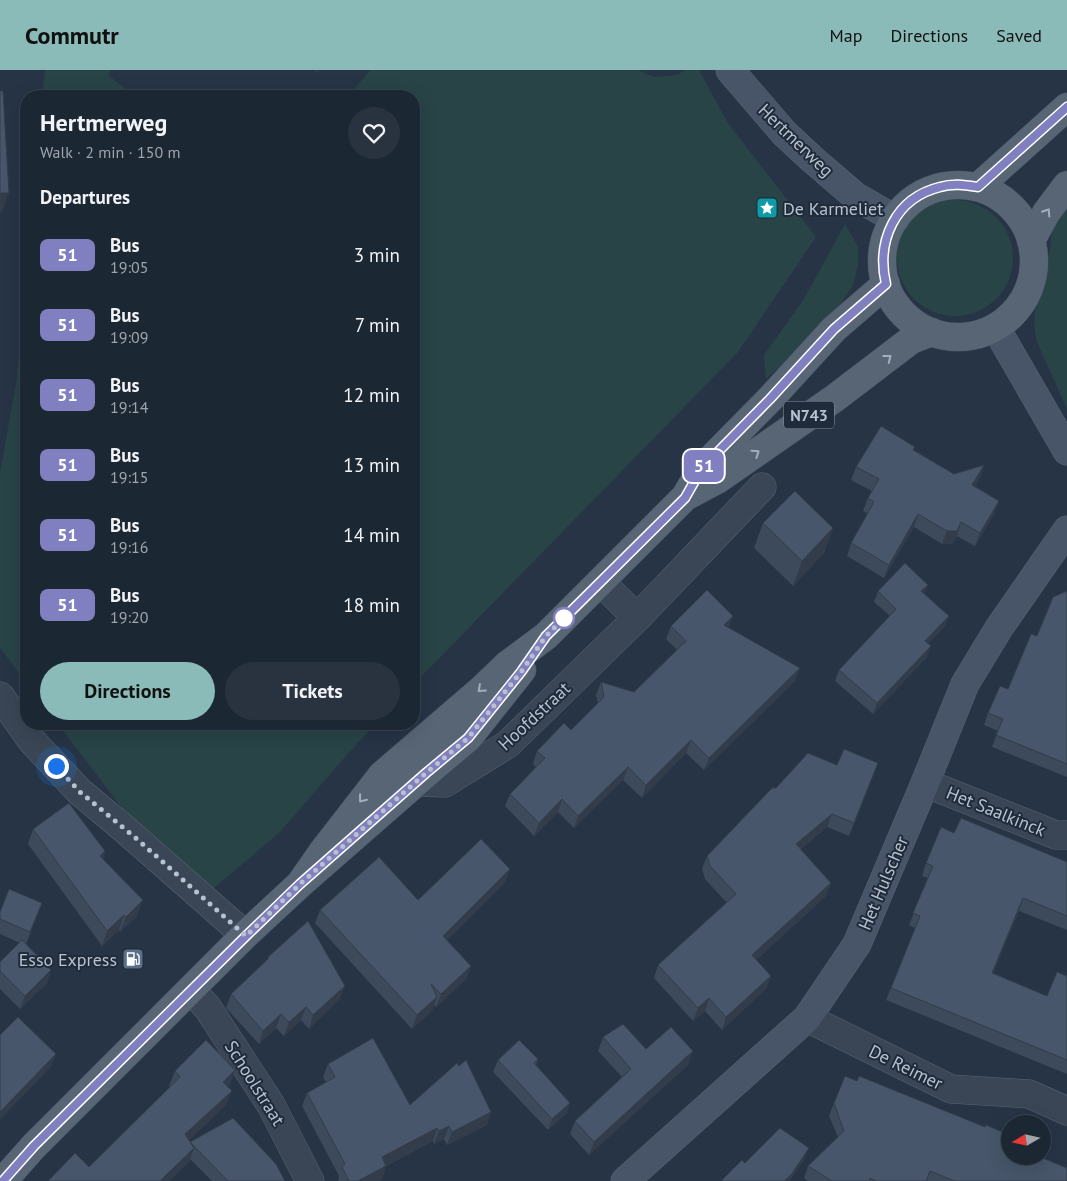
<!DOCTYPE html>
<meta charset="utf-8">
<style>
:root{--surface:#1c2734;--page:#293340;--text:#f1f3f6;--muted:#a0a5ac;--line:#3a444f;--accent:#8bbbb9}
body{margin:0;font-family:"PT Sans",sans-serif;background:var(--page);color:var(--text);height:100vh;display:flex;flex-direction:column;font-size:19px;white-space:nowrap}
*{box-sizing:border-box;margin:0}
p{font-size:16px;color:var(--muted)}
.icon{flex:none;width:28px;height:28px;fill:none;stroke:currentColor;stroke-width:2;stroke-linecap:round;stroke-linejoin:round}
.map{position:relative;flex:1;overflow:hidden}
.sheet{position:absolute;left:20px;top:20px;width:400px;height:640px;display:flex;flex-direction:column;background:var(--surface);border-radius:20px;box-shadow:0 5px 20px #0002,0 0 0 1px var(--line)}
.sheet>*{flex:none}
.badge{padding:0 10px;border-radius:8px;font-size:18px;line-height:32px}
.needle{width:32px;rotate:261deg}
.fabs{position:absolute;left:1001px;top:1045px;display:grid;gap:10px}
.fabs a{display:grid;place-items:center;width:50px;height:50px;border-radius:50%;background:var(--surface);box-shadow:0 5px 20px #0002,0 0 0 1px var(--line);font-size:25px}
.you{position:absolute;width:25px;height:25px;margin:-12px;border:4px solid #fff;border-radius:50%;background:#1a73e8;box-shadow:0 0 0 8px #1a73e833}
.map>.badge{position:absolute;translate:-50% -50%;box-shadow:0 0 0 2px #fff}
h2{padding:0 20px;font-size:19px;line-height:45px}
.round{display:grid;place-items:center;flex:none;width:52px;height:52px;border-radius:26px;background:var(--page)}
.head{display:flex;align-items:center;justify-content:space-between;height:85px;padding:0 20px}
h1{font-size:24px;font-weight:700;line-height:38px}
.cta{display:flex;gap:10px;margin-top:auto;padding:10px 20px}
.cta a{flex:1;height:58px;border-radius:30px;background:var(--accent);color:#111;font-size:20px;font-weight:700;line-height:58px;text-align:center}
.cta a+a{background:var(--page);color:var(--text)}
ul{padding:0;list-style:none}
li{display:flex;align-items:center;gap:15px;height:70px;padding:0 20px}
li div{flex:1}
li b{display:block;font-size:19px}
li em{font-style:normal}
li .badge{min-width:55px;font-weight:700;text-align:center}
header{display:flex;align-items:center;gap:30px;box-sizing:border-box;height:70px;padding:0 25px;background:var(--accent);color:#111}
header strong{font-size:24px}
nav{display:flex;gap:28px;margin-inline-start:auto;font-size:18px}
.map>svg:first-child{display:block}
</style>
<header>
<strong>Commutr</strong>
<nav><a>Map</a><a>Directions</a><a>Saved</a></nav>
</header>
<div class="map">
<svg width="1067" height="1111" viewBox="0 0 1067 1111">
<rect width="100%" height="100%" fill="#263446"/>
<path fill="#284447" d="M45 0H111L108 5 134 26H42Z
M370 0H638L654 7 677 5 685 0H699L728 53 816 167 738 282 414 614V26H349Z
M897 188a58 58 0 1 1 116 0a58 58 0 1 1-116 0Z
M1067 130V339L1037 272 1034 256 1035 240 1046 211 1052 160Z
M845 154 858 177V195L853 215 829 252 766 309 764 285 804 229Z
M26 198V612L0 578V403L17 308Z
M58 654H376L352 679 281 761 214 818 147 771Z"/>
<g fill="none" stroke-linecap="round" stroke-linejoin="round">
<g stroke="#596472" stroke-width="29">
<path id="street" d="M601 512 637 548
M0 626 32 671 80 722 122 757 245 865
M416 712 445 713 508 674 637 548 762 417
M925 713 1056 765H1067
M191 920 207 937 271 1035 310 1111
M807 948 951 1019 1029 1024 1067 1041"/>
</g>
<g stroke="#596472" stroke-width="29">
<path id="secondary" d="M730 0 784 63 812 89 855 126 895 149
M996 258 1067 381
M625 1111 807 948 857 874 925 713 965 614 999 558 1067 460"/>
</g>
<g stroke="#444f5e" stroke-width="29">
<path id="primary" d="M882 191a76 76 0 1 1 152 0a76 76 0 1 1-152 0Z
M978 117 1067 37
M1031 171 1046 143 1067 115
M685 427 717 410 835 328 911 270 932 262
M300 814 323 781 382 705 482 619 507 595 546 566 685 427 702 398 770 329 834 259 886 214
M3 1111 34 1076 245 865 300 814 436 695 468 668 522 600"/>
</g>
<use href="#street" stroke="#3a4655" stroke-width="28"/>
<use href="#secondary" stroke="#485569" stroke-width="28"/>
<use href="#primary" stroke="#586575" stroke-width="28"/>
</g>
<path fill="#3d4a5b" d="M914 380 954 404 984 395 980 408 975 416 999 431 994 444 975 476 957 466 952 474H942L914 457 884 508 847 486 851 473 868 444 863 441 868 428 872 421 851 410 856 397Z
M763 453 833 458 824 483 793 516 754 478Z
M928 515 924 523 949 546 945 556 928 574 927 587 873 644 835 611 839 600 890 546 874 532 878 521Z
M1067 521V707L992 677 998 661 984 655 988 643 1008 619 1037 566Z
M671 556 728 558 800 598 795 611 704 700 686 683 642 728 623 710 574 758 558 742 534 766 505 736 510 724 536 697 533 694 537 681 571 660 598 633 596 625 601 612 634 622 677 580 666 569Z
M873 706 849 766 827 757 801 779 826 826 756 890 771 906 766 919 722 960 705 941 693 951 654 908 658 895 727 833 705 809 702 799 707 786 776 718Z
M33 759 105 781 103 789 137 846 120 862 119 860 102 876 28 774Z
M954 763 1067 792V860L1019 841 993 903 1047 926 1067 906V1004L886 930 915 858 909 855 928 808 922 806 926 793Z
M510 799 505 812 447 870 471 896 466 909 436 937 434 935 432 941 412 959 315 853 320 840 418 830Z
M42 833 26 874 51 900 47 913 20 939 0 919V892L20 873 0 864V842Z
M268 887 340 929 309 959 301 950 284 966 276 958 259 974 226 938 231 924 267 890Z
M603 967 646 979 688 995 589 1085 570 1064 575 1051 622 1007 598 981Z
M538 989 536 995 570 1033 566 1044 548 1060 493 1002 498 990Z
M328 994 410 1035 491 1042 487 1055 447 1075 444 1069 434 1074 433 1071 386 1096 382 1109 378 1111H338L339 1106 302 1036 307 1023 326 1012 323 1007Z
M235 1000 230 1014 227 1017 226 1035 189 1070 190 1072 285 1111H212L190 1089 189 1092 89 1097 170 1017 169 1016 175 1001Z
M834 1033 1010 1086 1067 1111H808L804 1108 808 1096 838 1067 829 1046Z"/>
<path fill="#323c4a" d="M316 0H322L315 3Z
M0 123H9L2 142H0Z
M984 395 980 408 968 428 972 415Z
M999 431 994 444 975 476 980 463Z
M918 444 914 457 884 508 889 495Z
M961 452 957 466 952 474H942L947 461Z
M833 458 824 483 793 516 802 491Z
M928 515 924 525 921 521Z
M733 546 728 559 724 555Z
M949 546 945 556 921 582 925 571Z
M931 576 927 587 873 644 877 633Z
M800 598 795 611 704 700 709 688Z
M691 670 686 683 642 728 646 715Z
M628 697 623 710 574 758 578 746Z
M562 729 558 742 534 766 539 753Z
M832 744 827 757 791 787 796 774Z
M105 781 100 797V786Z
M510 799 505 812 438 879 443 866Z
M831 813 826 826 747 898 752 885Z
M1023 828 1019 841 988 916 992 903Z
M143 830 137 846 120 862 126 847Z
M124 845 119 860 102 876 107 861Z
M471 896 466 909 436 937 441 924Z
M51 900 47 913 20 939 25 926Z
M771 906 766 919 722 960 726 947Z
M345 916 340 929 309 959 313 945Z
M437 927 432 941 412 959 417 945Z
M709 928 705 941 693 951 698 938Z
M306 937 301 950 284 966 289 952Z
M281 944 276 958 259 974 263 961Z
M693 981 688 995 589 1085 594 1072Z
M56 984 51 997 0 1050V1042Z
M235 1000 230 1014 217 1026 223 1012Z
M232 1021 226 1035 179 1079 185 1064Z
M570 1033 566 1044 548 1060 552 1049Z
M491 1042 487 1055 447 1075 452 1062Z
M449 1056 444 1069 434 1074 439 1061Z
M437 1058 433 1071 377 1100 382 1087Z
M194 1078 189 1092 170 1111H160Z
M809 1078 804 1090 790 1111H784Z
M386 1096 382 1109 378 1111H358Z"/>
<path fill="#47566a" stroke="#323c4a" d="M0 21H3L9 123H0Z
M881 356 915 377 913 380 954 404 984 395 972 415 999 431 980 463 961 452 957 461H947L918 444 889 495 851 473 874 432 868 428 879 409 856 397Z
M795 421 833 458 802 491 763 453Z
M905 493 928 515 921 521 949 546 925 571 931 576 877 633 839 600 896 539 878 521Z
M707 520 733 546 724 555 800 598 709 688 691 670 646 715 628 697 578 746 562 729 539 753 510 724 545 688 537 681 564 653 571 660 604 627 601 612 634 622 686 571 671 556Z
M1067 521V694L996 665 1003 649 988 643 1000 616 1008 619 1031 564 1037 566 1053 527Z
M844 679 878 693 854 753 832 744 796 774 831 813 752 885 771 906 726 947 709 928 698 938 658 895 736 824 710 796 707 786 772 718H776L808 683 837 695Z
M69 733 105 781 100 786 143 830 126 847 124 845 107 861 33 759Z
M961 748 1067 792V846L1023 828 992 903 1047 926 1057 902 1067 906V990L891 918 920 846 913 843 933 796 926 793 941 757 954 763Z
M481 769 510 799 443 866 471 896 441 924 431 914 437 927 417 945 320 840 379 787 418 830Z
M9 819 42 833 30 862 0 849V842Z
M308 851 345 916 313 945 306 937 289 952 281 944 263 961 231 924 269 888 268 887Z
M22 870 51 900 25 926 0 901V892Z
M18 947 56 984 0 1042V965Z
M623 954 646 979 671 957 693 981 594 1072 575 1051 631 999 603 967Z
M373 968 410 1035 457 993 459 996 466 990 491 1042 452 1062 449 1056 439 1061 437 1058 382 1087 386 1096 358 1111H349L342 1097 345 1094 307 1023 335 1007 328 994Z
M206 970 235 1000 223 1012 232 1021 185 1064 194 1078 160 1111H48L75 1083 89 1097 180 1007 175 1001Z
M519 970 538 989 534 993 570 1033 552 1049 498 990Z
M845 1006 857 1011 859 1006 985 1057 986 1055 1010 1065V1086H1038L1067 1098V1111H955L930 1101 926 1111H876L870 1108 869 1111H832L808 1096 844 1061 834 1033Z
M233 1048 276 1094 285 1111H228L190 1072Z
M780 1058 809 1078 791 1105 784 1111H723L722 1110 742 1090 745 1093Z"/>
<defs><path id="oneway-chevron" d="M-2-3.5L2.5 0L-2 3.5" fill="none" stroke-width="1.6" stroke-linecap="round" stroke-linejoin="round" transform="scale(1.25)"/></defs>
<g stroke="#a5afbc">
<use href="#oneway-chevron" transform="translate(1047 142) rotate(-57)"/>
<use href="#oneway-chevron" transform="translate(888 288) rotate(-38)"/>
<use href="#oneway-chevron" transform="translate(756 383) rotate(-35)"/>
<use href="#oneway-chevron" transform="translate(481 619) rotate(138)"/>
<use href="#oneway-chevron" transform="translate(362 729) rotate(128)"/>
</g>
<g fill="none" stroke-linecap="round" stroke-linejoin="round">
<g stroke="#fff" stroke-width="11">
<path id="line" d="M3 1111 34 1076 246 866 300 814 426 703 468 668 521 602 546 566 685 428 702 398 770 329 834 259 886 214C876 171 895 128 940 117 953 113 965 115 978 117L1067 37"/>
</g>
<use href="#line" stroke="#8080c0" stroke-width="8"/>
<path stroke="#b8c1ce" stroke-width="5" stroke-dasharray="0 9" d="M56 696 80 722 137 769 246 866 300 814 426 703 468 668 521 602 546 566 564 548"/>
</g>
<defs>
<g id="sight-square" transform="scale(1.125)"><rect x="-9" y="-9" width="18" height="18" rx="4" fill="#0f9aa8" stroke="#1f2b3b"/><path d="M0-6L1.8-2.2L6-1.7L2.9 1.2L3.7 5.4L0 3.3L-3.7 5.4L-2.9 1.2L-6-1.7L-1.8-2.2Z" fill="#fff"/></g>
<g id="fuel-square" transform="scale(1.125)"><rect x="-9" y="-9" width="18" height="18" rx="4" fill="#5c6f8a" stroke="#1f2b3b"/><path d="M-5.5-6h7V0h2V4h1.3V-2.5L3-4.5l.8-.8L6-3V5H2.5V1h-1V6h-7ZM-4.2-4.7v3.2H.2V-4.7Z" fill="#fff"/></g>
</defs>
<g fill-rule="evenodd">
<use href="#sight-square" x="767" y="138"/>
<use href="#fuel-square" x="133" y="889"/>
</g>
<circle fill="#fff" stroke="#8080c0" stroke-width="2.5" cx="564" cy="548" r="10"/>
<g text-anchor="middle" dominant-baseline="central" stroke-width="4" stroke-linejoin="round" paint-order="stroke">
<rect fill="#1f2b3b" stroke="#8a94a2" stroke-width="1" x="784" y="331.5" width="50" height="27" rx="4"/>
<g font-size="16" font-weight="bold" fill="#b8c1ce">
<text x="809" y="345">N743</text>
</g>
<g font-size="18" fill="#b8c1ce" stroke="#1f2b3b">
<text transform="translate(796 70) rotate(44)">Hertmerweg</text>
<text transform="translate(534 646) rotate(-43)">Hoofdstraat</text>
<text transform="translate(996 741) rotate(22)">Het Saalkinck</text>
<text transform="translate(883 813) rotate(-67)">Het Hulscher</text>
<text transform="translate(906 997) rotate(26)">De Reimer</text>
<text transform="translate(255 1013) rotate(58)">Schoolstraat</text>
</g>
<g font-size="18" fill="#b8c1ce" stroke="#1f2b3b" text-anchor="start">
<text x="783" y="138">De Karmeliet</text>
<text x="117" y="889" text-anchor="end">Esso Express</text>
</g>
</g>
</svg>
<div class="fabs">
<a><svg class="needle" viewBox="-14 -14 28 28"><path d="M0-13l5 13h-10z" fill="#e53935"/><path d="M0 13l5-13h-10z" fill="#a0a5ac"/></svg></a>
</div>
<div class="you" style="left:56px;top:696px"></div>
<b class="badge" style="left:704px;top:396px;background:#8080c0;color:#fff">51</b>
<section class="sheet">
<div class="head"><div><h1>Hertmerweg</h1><p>Walk · 2 min · 150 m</p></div><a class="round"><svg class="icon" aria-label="heart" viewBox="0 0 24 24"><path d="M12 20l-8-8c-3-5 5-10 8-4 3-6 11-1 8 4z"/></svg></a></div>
<h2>Departures</h2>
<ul>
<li><span class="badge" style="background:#8080c0;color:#fff">51</span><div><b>Bus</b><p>19:05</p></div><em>3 min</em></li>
<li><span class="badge" style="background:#8080c0;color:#fff">51</span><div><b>Bus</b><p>19:09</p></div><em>7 min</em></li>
<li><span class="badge" style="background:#8080c0;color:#fff">51</span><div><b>Bus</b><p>19:14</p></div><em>12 min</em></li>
<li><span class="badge" style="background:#8080c0;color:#fff">51</span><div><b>Bus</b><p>19:15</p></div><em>13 min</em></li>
<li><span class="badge" style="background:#8080c0;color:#fff">51</span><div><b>Bus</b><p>19:16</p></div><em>14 min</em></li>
<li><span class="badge" style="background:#8080c0;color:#fff">51</span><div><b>Bus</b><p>19:20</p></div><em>18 min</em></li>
</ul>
<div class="cta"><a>Directions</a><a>Tickets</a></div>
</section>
</div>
